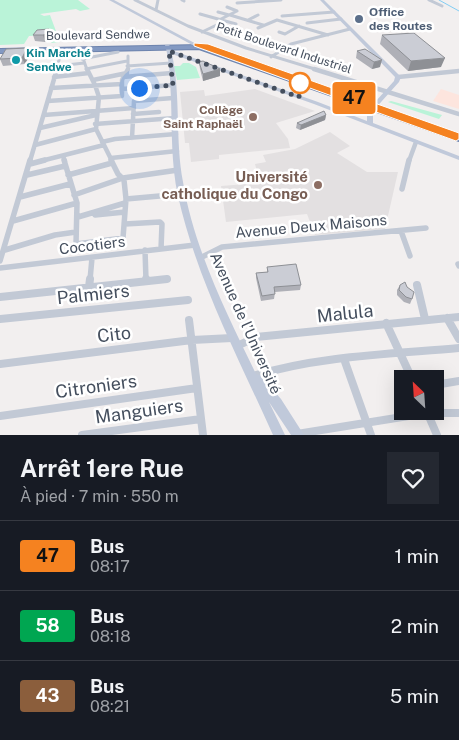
<!DOCTYPE html>
<html lang="fr">
<meta charset="utf-8">
<style>
:root{--surface:#171b24;--page:#242831;--text:#f1f3f6;--muted:#9ea1a6;--line:#363941}
body{margin:0;font-family:"Public Sans",sans-serif;background:var(--page);color:var(--text);height:100vh;display:flex;flex-direction:column;font-size:19px;white-space:nowrap}
*{box-sizing:border-box;margin:0}
p{font-size:16px;color:var(--muted)}
.icon{flex:none;width:28px;height:28px;fill:none;stroke:currentColor;stroke-width:2;stroke-linecap:round;stroke-linejoin:round}
.map{position:relative;height:435px;overflow:hidden}
.drawer{display:flex;flex-direction:column;background:var(--surface);flex:1}
.drawer>*{flex:none}
.badge{padding:0 10px;border-radius:4px;font-size:18px;line-height:32px}
.needle{width:32px;rotate:335deg}
.tools{position:absolute;left:394px;top:370px;display:grid;gap:10px}
.tools a{display:grid;place-items:center;width:50px;height:50px;border-radius:0px;background:var(--surface);box-shadow:0 5px 20px #0002;font-size:25px}
.you{position:absolute;width:25px;height:25px;margin:-12px;border:4px solid #fff;border-radius:50%;background:#1a73e8;box-shadow:0 0 0 8px #1a73e833}
.map>.badge{position:absolute;translate:-50% -50%;box-shadow:0 0 0 2px #fff}
.round{display:grid;place-items:center;flex:none;width:52px;height:52px;border-radius:0px;background:var(--page)}
.head{display:flex;align-items:center;justify-content:space-between;height:85px;padding:0 20px}
h1{font-size:24px;font-weight:700;line-height:38px}
ul{padding:0;list-style:none}
li{display:flex;align-items:center;gap:15px;height:70px;padding:0 20px;border-top:1px solid var(--line)}
li div{flex:1}
li b{display:block;font-size:19px}
li em{font-style:normal}
li .badge{min-width:55px;font-weight:700;text-align:center}
.map>svg:first-child{display:block}
</style>
<div class="map">
<svg width="459" height="435" viewBox="0 0 459 435">
<rect width="100%" height="100%" fill="#f2efef"/>
<path fill="#e3e0e1" d="M255 89 315 111 276 123 288 139 290 148 219 155V159L191 162 189 143H185L180 92 204 90 205 96Z
M330 132 350 146 337 153 367 172H398L385 229 315 235 307 214 226 222 221 186 260 183 255 164 266 162 263 155 295 149Z"/>
<path fill="#fde5de" d="M441 89 459 95V109L433 101Z"/>
<path fill="#baf3d8" d="M0 0H78L90 9 80 11 76 9 40 14 44 16 50 15 60 42 51 43 55 35 29 36 24 44 0 45Z
M183 63H189L196 67 200 78 177 80 174 66H180Z
M391 101 442 115 439 119 388 102Z"/>
<g fill="none" stroke-linecap="round" stroke-linejoin="round">
<path stroke="#83cdf3" stroke-width="1" d="M439 0 459 11"/>
<g stroke="#6e84ae" stroke-width="2">
<path id="highway" d="M200 45 459 136V141L199 49 0 53V49Z"/>
</g>
<path stroke="#c2c9d5" stroke-width="3" d="M135 0 188 26 246 48 318 70
M182 0 184 1
M429 0 442 6
M237 3 281 0
M156 10 158 0
M218 12 229 15
M200 14 236 24
M230 15 263 25
M282 16 334 12
M219 20 237 11 227 7
M248 20 258 15
M307 23 341 19
M258 28 277 20 328 35
M202 32 225 21
M279 32 285 34 299 26
M80 49 87 70
M60 56 81 55
M271 57 291 44 350 29
M82 59 118 52
M58 66 84 63
M127 66 171 63
M86 69 127 61
M56 70 62 50
M128 70V56"/>
<path stroke="#c2c9d5" stroke-width="4.5" d="M87 69 95 85 99 97 96 129 112 161
M314 69 459 114
M54 77 89 73
M123 77 172 73
M398 77 459 71
M93 80 127 73
M51 88 122 84
M122 89 173 85
M48 101 122 96V80L128 69
M133 114 159 112
M44 115 134 108
M95 124 175 118
M40 128 96 115
M132 138 134 101 173 98
M102 142 115 139 176 134
M35 145 96 129
M63 156 65 161
M111 158 177 151
M30 161 57 69
M41 161 104 145
M409 161 416 142"/>
<path stroke="#c2c9d5" stroke-width="5.5" d="M64 160 77 203 76 244 123 238 126 199 124 180 118 174 111 160
M30 164 45 160
M27 175 65 166
M68 175 112 163
M402 189 409 160
M74 195 123 178 178 170
M20 197 70 184
M126 199 182 194
M95 215 125 212
M78 217 125 203
M13 221 77 203
M125 224 160 222 162 224 161 249
M401 231 410 256
M5 250 55 235 76 232
M145 250 146 280
M200 258 222 247 426 228
M0 261 30 160
M458 264 459 266
M0 268 195 245
M90 280 92 258
M156 280 167 279"/>
<path stroke="#c2c9d5" stroke-width="8" d="M146 279V281
M417 285 425 319
M89 287 90 279
M0 297 167 279
M447 318 459 339
M0 319 188 300
M189 320 203 435
M386 323 412 379
M237 346 256 337 459 317
M344 359 371 435
M0 364 192 340 232 338
M253 376C317 356 392 354 459 348
M435 385 459 381
M427 412 437 435
M0 416 197 388
M297 434 427 413H459
M82 435 201 419"/>
<path fill="#c0c9da" fill-rule="evenodd" d="M109 0H114L202 47 198 48Z
M320 0H324L401 77 399 82 373 111V123L459 156V160L314 104 172 54C181 96 175 140 183 182 194 249 227 314 256 374L260 375 281 399 304 435H291L269 402 285 435H273C238 357 197 280 178 196 171 164 172 130 171 98 170 80 170 62 165 45L169 44 171 50 318 102 367 121V111L394 81 395 77Z"/>
<use href="#highway" fill="#8399c2" fill-rule="evenodd"/>
</g>
<path fill="#afb0b7" d="M49 29 51 36 49 41 45 42 35 41 33 35Z
M382 35 441 67 408 71 380 44Z
M365 49 380 67 372 69 356 58 357 51Z
M30 54 25 64 3 66 0 59Z
M199 62 220 69V76L203 81 200 69Z
M326 115 325 120 300 130 296 128 297 123Z
M267 267 301 285 300 290 275 292 274 299 261 301 256 278V273L267 272Z
M400 285 412 299 410 304 404 302 397 295V290Z"/>
<path fill="#8e9095" d="M49 29 51 36 49 41 45 42 43 35Z
M27 48 30 54 25 64 22 58Z
M445 58 441 67 408 71 411 61Z
M382 60 380 67 372 69 374 62Z
M220 69V76L203 81V74Z
M326 115 325 120 300 130 301 125Z"/>
<path fill="#cbcdd5" stroke="#8e9095" d="M49 29 47 34 43 35H33L37 30Z
M414 33 445 58 411 61 382 35Z
M27 48 22 58 0 59 6 49Z
M365 49 382 60 374 62 357 51Z
M203 61 220 69 203 74 199 62Z
M324 111 326 115 301 125 297 123Z
M296 264 301 285 274 287 275 294 262 296 256 273 268 272 267 267Z
M405 282 407 287 414 292 412 299 406 297 399 290 400 285Z"/>
<path fill="#f58220" stroke="#fff" d="M194 43 208 44 459 133V139L456 141 194 46Z"/>
<g fill="none" stroke-linecap="round" stroke-linejoin="round">
<path stroke="#454f5e" stroke-width="5" stroke-dasharray="0 9" d="M139 88 173 85 169 51 299 97 300 83"/>
</g>
<circle fill="#5c6f8a" stroke="#fff" stroke-width="2" cx="359" cy="19" r="5"/>
<circle fill="#0f9aa8" stroke="#fff" stroke-width="2" cx="16" cy="60" r="5"/>
<circle fill="#fff" stroke="#f58220" stroke-width="2.5" cx="300" cy="83" r="10"/>
<g fill="#8d6e63" stroke="#fff" stroke-width="2">
<circle cx="253" cy="117" r="5"/>
<circle cx="318" cy="185" r="5"/>
</g>
<g text-anchor="middle" dominant-baseline="central" stroke-width="5" stroke-linejoin="round" paint-order="stroke">
<g font-size="12" font-weight="bold" fill="#4e5e75" stroke="#fff" text-anchor="start">
<text x="369" y="12">Office<tspan x="369" dy="14">des Routes</tspan></text>
</g>
<g font-size="12" fill="#454f5e" stroke="#fff">
<text transform="translate(98 35) rotate(-1)">Boulevard Sendwe</text>
<text transform="translate(284 48) rotate(18)">Petit Boulevard Industriel</text>
</g>
<g font-size="12" font-weight="bold" fill="#0d838f" stroke="#fff" text-anchor="start">
<text x="26" y="53">Kin Marché<tspan x="26" dy="14">Sendwe</tspan></text>
</g>
<g font-size="12" font-weight="bold" fill="#785e54" stroke="#fff" text-anchor="end">
<text x="243" y="110">Collège<tspan x="243" dy="14">Saint Raphaël</tspan></text>
</g>
<g font-size="15" font-weight="bold" fill="#785e54" stroke="#fff" text-anchor="end">
<text x="308" y="176">Université<tspan x="308" dy="17">catholique du Congo</tspan></text>
</g>
<g font-size="15" fill="#454f5e" stroke="#fff">
<text transform="translate(311 226) rotate(-5)">Avenue Deux Maisons</text>
<text transform="translate(92 245) rotate(-7)">Cocotiers</text>
<text transform="translate(246 323) rotate(66)">Avenue de l’Université</text>
</g>
<g font-size="18" fill="#454f5e" stroke="#fff">
<text transform="translate(93 294) rotate(-6)">Palmiers</text>
<text transform="translate(345 313) rotate(-6)">Malula</text>
<text transform="translate(114 334) rotate(-7)">Cito</text>
<text transform="translate(96 386) rotate(-8)">Citroniers</text>
<text transform="translate(139 411) rotate(-8)">Manguiers</text>
</g>
</g>
</svg>
<div class="tools">
<a><svg class="needle" viewBox="-14 -14 28 28"><path d="M0-13l5 13h-10z" fill="#e53935"/><path d="M0 13l5-13h-10z" fill="#9ea1a6"/></svg></a>
</div>
<div class="you" style="left:139px;top:88px"></div>
<b class="badge" style="left:354px;top:98px;background:#f58220;color:#111">47</b>
</div>
<section class="drawer">
<div class="head"><div><h1>Arrêt 1ere Rue</h1><p>À pied · 7 min · 550 m</p></div><a class="round"><svg class="icon" aria-label="heart" viewBox="0 0 24 24"><path d="M12 20l-8-8c-3-5 5-10 8-4 3-6 11-1 8 4z"/></svg></a></div>
<ul>
<li><span class="badge" style="background:#f58220;color:#111">47</span><div><b>Bus</b><p>08:17</p></div><em>1 min</em></li>
<li><span class="badge" style="background:#00a651;color:#fff">58</span><div><b>Bus</b><p>08:18</p></div><em>2 min</em></li>
<li><span class="badge" style="background:#8b5e3c;color:#fff">43</span><div><b>Bus</b><p>08:21</p></div><em>5 min</em></li>
</ul>
</section>
